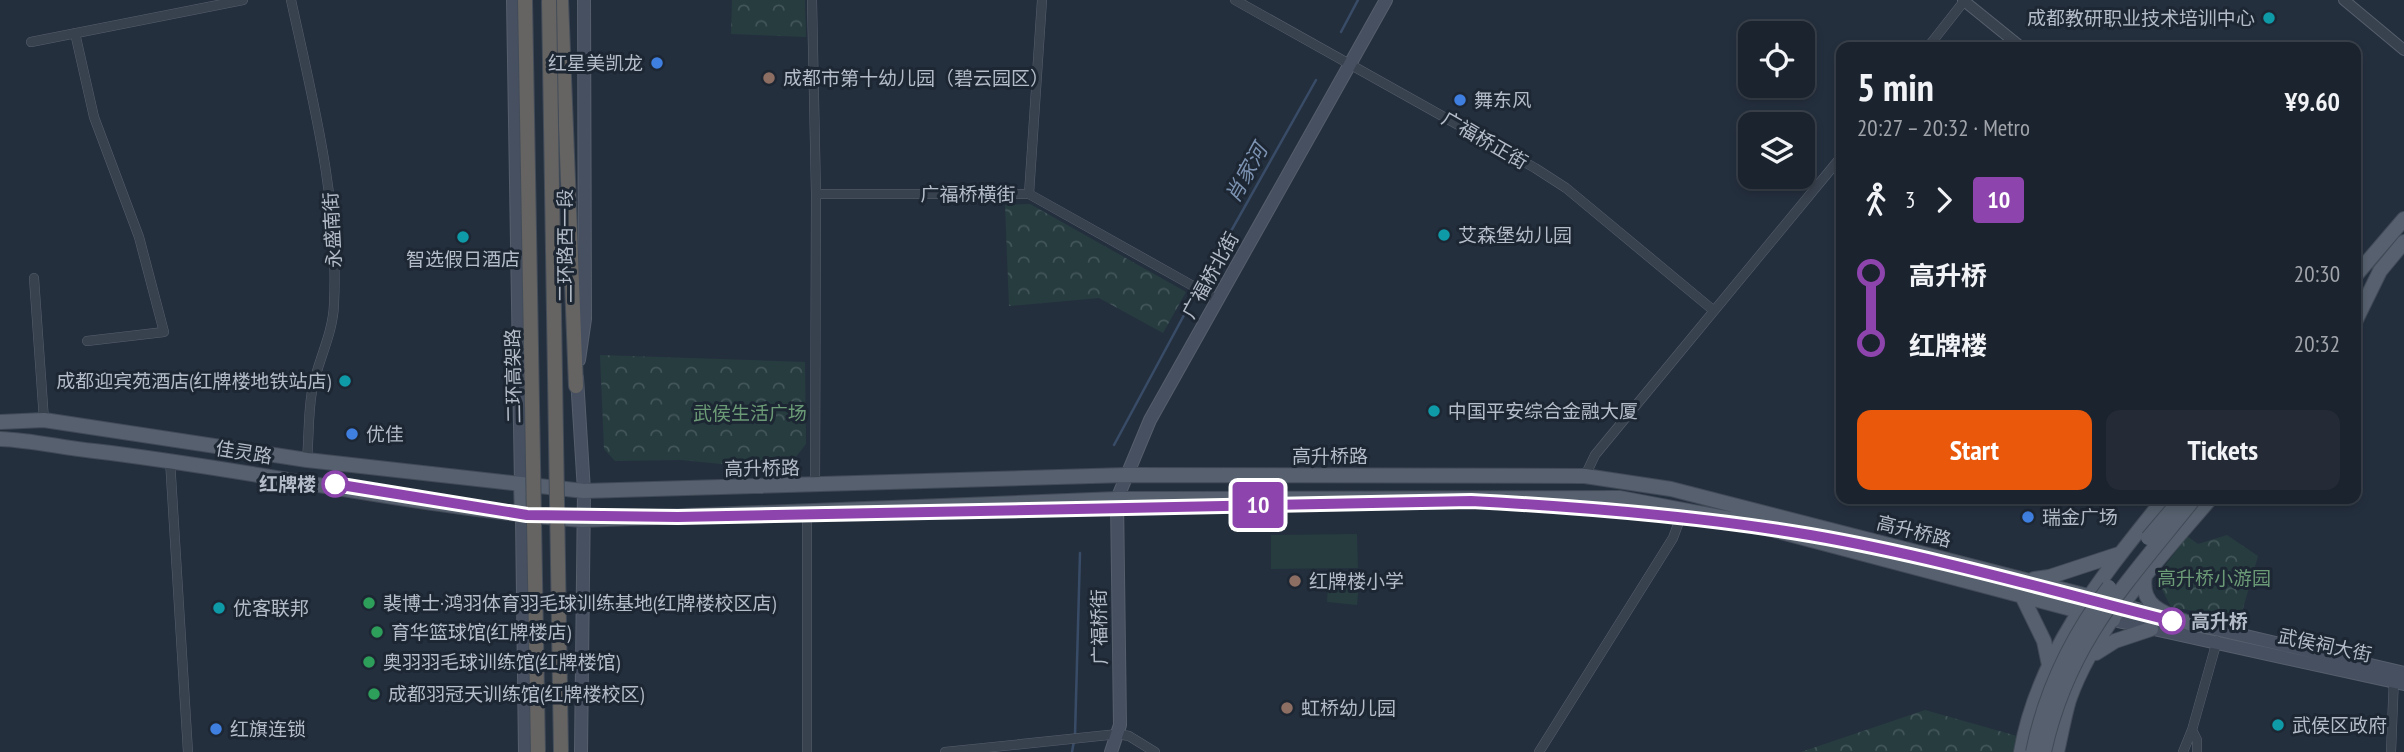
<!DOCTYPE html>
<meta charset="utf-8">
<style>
:root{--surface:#1b232e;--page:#242b36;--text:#f1f3f6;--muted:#a0a4aa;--line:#39404a;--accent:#ea580c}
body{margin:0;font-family:"PT Sans Narrow","Noto Sans SC",sans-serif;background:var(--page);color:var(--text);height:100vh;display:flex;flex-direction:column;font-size:26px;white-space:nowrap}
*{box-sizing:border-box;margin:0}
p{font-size:23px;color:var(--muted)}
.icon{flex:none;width:38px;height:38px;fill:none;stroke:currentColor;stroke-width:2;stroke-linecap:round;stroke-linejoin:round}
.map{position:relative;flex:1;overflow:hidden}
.drawer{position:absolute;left:1836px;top:42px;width:525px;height:462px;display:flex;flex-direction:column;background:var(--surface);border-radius:14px;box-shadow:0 4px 10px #0003,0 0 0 2px var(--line)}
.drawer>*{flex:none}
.badge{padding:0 14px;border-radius:5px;font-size:24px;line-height:46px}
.fabs{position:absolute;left:1738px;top:21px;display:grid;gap:14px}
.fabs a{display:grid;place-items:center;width:77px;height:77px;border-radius:14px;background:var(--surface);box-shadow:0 4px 10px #0003,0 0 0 2px var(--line);font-size:35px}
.map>.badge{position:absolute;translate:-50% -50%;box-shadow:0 0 0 4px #fff}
.legs{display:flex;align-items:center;gap:10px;height:77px;padding:0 21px;font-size:23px}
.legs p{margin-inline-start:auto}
.head{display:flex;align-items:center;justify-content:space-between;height:119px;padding:0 21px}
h1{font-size:38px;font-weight:700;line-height:52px}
.button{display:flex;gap:14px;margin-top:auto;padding:14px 21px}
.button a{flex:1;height:80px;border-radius:14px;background:var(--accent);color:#fff;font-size:28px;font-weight:700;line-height:80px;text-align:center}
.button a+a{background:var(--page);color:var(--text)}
ul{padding:0 21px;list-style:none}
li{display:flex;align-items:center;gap:24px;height:70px;font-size:26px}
li i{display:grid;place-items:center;width:10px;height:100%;margin:0 9px;background:currentColor}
li i::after{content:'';width:18px;height:18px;margin:-9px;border:5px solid;border-radius:50%;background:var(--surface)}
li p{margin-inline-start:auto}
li:first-child i{background:linear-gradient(#0000 50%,currentColor 0)}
li:last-child i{background:linear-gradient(currentColor 50%,#0000 0)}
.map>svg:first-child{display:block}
</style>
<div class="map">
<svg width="2404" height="752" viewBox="0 0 2404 752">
<defs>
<pattern id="forest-crowns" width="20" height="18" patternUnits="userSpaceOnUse" patternTransform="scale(1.75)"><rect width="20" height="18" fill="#263c3f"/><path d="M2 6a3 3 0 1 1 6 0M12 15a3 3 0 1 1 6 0" fill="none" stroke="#435659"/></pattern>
</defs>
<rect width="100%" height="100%" fill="#242f3e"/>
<path fill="url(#forest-crowns)" d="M732 0H805L806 37 731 34Z
M1030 204 1186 292 1163 333 1099 298 1009 306 1005 205Z
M600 355 805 362 806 444 791 463 761 468 681 460 615 461 604 449Z
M2227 535 2258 556 2240 619 2171 607 2156 578 2187 536 2198 544Z
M1925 710 2017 736 2014 752H1801Z"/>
<path fill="#263c3f" d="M1357 534 1358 568 1271 569V535Z
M1328 582 1359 584 1357 605 1327 602Z"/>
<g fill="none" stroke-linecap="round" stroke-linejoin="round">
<path stroke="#394c67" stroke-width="2.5" d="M1341 32 1358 0
M1203 281 1316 80
M1114 445 1190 304
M1075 735 1080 553
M1072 752 1074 741"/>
<g stroke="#565f6c" stroke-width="10">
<path id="minor" d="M291 0C313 101 339 200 334 304 333 335 317 362 312 391 308 414 309 438 307 460
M812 0 816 194 815 486
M1235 0 1535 168 1566 188 1713 310
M75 33 94 117 139 237 164 332 87 341
M31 42 243 0
M1928 47 1965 0
M816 194H1029L1218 300
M1029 194 1042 0
M34 278 44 420
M170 460 188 752
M1585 476 1595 455 1841 157
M807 512V752
M945 752 1118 734 1129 736 1155 752
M1539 752 1673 538 1684 508
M2183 752 2192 730
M2197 752V740L2192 730 2217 641
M2391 752 2394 677"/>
</g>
<g stroke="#565f6c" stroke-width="12">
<path id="tertiary" d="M1963 0 2021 47
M2344 0 2404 50"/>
</g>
<g stroke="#565f6c" stroke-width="14">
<path id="secondary" d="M513 0 521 485
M579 360 585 319 584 0
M577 378 584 491 581 752
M522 516 525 752
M2123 605 2165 617
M2113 620 2404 684
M2186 622 2404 673
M1111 752 1120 725 1117 499 1150 420 1386 0"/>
</g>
<g stroke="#414a57" stroke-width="16">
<path id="primary" d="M2356 275 2404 219
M2356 320 2380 271 2404 242
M0 422 44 420 307 460 584 491 1126 475 1585 476 1671 489 2123 605
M0 439C32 440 62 448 94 451 257 470 418 508 582 520L1117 499 1620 498 1736 520 2113 620
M521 485 522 516
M2145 576C2139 609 2169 615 2194 625
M2034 579 2049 577 2119 554
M2023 598 2044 641 2049 665
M2096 653 2115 641 2151 629
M2021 752C2038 653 2103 575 2164 499
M2057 752C2061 735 2064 717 2069 700 2095 626 2160 558 2210 499"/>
</g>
<g stroke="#434c59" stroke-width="16">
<path id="trunk" d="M561 0 576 386"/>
</g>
<use href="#minor" stroke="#38414e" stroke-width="9"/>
<use href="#tertiary" stroke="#38414e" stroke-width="10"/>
<use href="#secondary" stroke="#465061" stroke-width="12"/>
<use href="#primary" stroke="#56606e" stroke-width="14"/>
<use href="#trunk" stroke="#656462" stroke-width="14"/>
<g stroke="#414a57" stroke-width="16" stroke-linecap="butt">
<path id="primary-bridge" d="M2148 538 2181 499
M2033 752C2045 692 2072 636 2109 587
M2044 752C2068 642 2127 583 2194 499"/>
</g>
<g stroke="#434c59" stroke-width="16" stroke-linecap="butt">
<path id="trunk-bridge" d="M525 0 538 752
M549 0 561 752"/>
</g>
<use href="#primary-bridge" stroke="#56606e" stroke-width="14"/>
<use href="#trunk-bridge" stroke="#656462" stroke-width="14"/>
</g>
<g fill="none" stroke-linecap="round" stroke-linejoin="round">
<g stroke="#fff" stroke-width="16">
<path id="line-1" d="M335 484 527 515 678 517 1471 501C1584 507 1698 516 1810 535 1932 556 2052 591 2172 621"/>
</g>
<use href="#line-1" stroke="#8e44ad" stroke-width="10"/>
</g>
<g fill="#0f9aa8" stroke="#1d2633" stroke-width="2.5">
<circle cx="2269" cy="18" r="7"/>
<circle cx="1444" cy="235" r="7"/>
<circle cx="463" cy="237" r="7"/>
<circle cx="345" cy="381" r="7"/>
<circle cx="1434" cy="411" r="7"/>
<circle cx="219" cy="608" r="7"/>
<circle cx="2278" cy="725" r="7"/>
</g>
<g fill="#3f7fe0" stroke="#1d2633" stroke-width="2.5">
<circle cx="657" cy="63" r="7"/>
<circle cx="1460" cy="100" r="7"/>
<circle cx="352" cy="434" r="7"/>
<circle cx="2028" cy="517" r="7"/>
<circle cx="216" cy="729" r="7"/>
</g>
<g fill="#8d6e63" stroke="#1d2633" stroke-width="2.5">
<circle cx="769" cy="78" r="7"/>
<circle cx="1295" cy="581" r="7"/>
<circle cx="1287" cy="708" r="7"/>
</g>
<g fill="#fff" stroke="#8e44ad" stroke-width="3.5">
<circle cx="335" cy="484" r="12"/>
<circle cx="2172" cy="621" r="12"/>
</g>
<g fill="#2e9e5b" stroke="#1d2633" stroke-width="2.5">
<circle cx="369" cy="603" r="7"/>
<circle cx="377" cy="632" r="7"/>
<circle cx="369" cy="662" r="7"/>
<circle cx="374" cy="694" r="7"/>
</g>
<g text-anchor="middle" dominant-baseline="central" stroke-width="6" stroke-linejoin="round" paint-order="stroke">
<g font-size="19" fill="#b4bcc9" stroke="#1d2633" text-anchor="start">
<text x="2255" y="18" text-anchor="end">成都教研职业技术培训中心</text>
<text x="643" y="63" text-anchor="end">红星美凯龙</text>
<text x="783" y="78">成都市第十幼儿园（碧云园区）</text>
<text x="1474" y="100">舞东风</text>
<text x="1458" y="235">艾森堡幼儿园</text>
<text x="463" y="259" text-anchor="middle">智选假日酒店</text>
<text x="331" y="381" text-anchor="end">成都迎宾苑酒店(红牌楼地铁站店)</text>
<text x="1448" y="411">中国平安综合金融大厦</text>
<text x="366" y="434">优佳</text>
<text x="2042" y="517">瑞金广场</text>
<text x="1309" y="581">红牌楼小学</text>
<text x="383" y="603">裴博士·鸿羽体育羽毛球训练基地(红牌楼校区店)</text>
<text x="233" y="608">优客联邦</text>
<text x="391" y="632">育华篮球馆(红牌楼店)</text>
<text x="383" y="662">奥羽羽毛球训练馆(红牌楼馆)</text>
<text x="388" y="694">成都羽冠天训练馆(红牌楼校区)</text>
<text x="1301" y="708">虹桥幼儿园</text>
<text x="2292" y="725">武侯区政府</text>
<text x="230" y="729">红旗连锁</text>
</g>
<g font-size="19" fill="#b4bcc9" stroke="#1d2633">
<text transform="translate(1485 140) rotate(30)">广福桥正街</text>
<text x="968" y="194">广福桥横街</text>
<text transform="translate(332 230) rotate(-93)">永盛南街</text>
<text transform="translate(565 246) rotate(-90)">二环路西一段</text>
<text transform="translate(1210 275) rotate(-61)">广福桥北街</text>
<text transform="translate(513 376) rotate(-91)">二环高架路</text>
<text transform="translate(244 452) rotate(9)">佳灵路</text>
<text x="1330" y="456">高升桥路</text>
<text transform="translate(762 468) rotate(-1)">高升桥路</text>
<text transform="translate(1914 531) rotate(14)">高升桥路</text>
<text transform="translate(1099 627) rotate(-91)">广福桥街</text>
<text transform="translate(2325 645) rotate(12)">武侯祠大街</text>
</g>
<g font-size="19" fill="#6b9a76" stroke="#1d2633">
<text x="750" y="413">武侯生活广场</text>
<text x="2214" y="578">高升桥小游园</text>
</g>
<g font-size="19" font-weight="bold" fill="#b4bcc9" stroke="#1d2633" text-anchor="end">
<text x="316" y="484">红牌楼</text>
<text x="2191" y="621" text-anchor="start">高升桥</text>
</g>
<g font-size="21" font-style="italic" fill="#7c92b1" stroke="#1d2633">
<text transform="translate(1246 173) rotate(-61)">肖家河</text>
</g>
</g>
</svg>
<div class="fabs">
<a><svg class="icon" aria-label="locate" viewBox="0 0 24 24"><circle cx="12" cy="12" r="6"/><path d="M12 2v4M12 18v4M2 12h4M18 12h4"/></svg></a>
<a><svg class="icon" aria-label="layers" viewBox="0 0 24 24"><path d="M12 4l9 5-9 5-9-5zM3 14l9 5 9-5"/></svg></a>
</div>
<b class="badge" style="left:1258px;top:505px;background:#8e44ad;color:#fff">10</b>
<section class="drawer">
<div class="head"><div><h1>5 min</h1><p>20:27 – 20:32 · Metro</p></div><b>¥9.60</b></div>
<div class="legs"><svg class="icon" aria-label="walk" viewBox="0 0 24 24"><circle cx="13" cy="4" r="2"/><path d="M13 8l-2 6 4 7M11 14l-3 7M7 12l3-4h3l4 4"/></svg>3<svg class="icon" aria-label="forward" viewBox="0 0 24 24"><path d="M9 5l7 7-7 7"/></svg><b class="badge" style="background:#8e44ad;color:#fff">10</b></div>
<ul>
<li><i style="color:#8e44ad"></i><b>高升桥</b><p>20:30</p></li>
<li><i style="color:#8e44ad"></i><b>红牌楼</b><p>20:32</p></li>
</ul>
<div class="button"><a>Start</a><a>Tickets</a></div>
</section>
</div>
